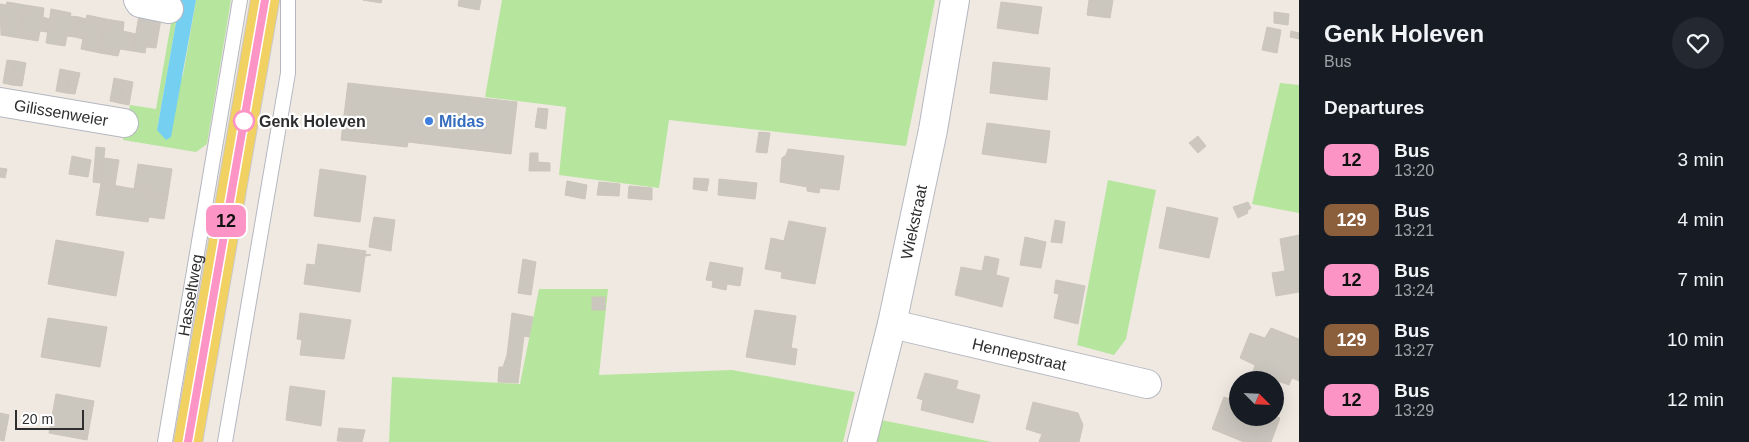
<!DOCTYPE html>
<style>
:root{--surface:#171b24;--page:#242831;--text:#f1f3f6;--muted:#9ea1a6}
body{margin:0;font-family:Helvetica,sans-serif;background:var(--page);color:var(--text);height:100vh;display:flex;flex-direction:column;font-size:19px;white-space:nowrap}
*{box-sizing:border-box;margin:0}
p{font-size:16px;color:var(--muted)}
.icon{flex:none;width:28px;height:28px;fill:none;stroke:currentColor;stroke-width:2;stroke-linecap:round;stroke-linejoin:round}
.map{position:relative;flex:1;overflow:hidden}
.panel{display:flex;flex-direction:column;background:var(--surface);width:450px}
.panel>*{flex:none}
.badge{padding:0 10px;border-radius:8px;font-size:18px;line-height:32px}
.needle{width:32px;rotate:114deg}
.fabs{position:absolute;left:1229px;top:371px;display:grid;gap:10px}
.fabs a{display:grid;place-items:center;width:55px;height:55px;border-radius:50%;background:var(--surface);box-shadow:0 5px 20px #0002;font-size:25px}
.scale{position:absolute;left:15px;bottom:12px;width:69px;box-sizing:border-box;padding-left:5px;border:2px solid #2e2e2e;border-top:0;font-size:14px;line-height:18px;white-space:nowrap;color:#2e2e2e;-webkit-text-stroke:4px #fff;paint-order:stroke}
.map>.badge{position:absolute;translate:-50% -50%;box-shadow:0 0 0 2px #fff}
h2{padding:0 25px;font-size:19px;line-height:45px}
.round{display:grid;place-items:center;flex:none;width:52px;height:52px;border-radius:26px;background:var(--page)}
.headline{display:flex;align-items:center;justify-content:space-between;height:85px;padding:0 25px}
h1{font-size:24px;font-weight:700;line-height:38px}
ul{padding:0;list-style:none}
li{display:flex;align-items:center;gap:15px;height:60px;padding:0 25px}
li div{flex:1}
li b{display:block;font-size:19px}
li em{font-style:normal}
li .badge{min-width:55px;font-weight:700;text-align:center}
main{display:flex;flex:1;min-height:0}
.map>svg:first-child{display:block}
</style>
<main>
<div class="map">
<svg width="1299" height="442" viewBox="0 0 1299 442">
<rect width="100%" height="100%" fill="#efe9e1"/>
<path fill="#b6e59e" d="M175 0H180L157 130 183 75 196 0H231L207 144 196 152 123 140 130 105 156 109Z
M502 0H935L906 146 669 120 659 188 559 175 566 107 485 97Z
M1280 83 1299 85V213L1252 204Z
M1108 180 1156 190 1126 339 1114 355 1077 345Z
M539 289H608L599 375 732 370 855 392 843 442H389L392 377 520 384Z
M881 420 992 442H876Z"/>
<path fill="#75cff0" d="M180 0H196L171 137 166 140 157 130Z"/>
<path fill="#cbc7bf" stroke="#cbc5ba" d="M363 0H382L381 3Z
M459 0H481L479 10 458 6Z
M1089 0H1113L1110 18 1087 15Z
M7 2 25 5 20 38 1 35 0 4 6 5Z
M1001 2 1042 7 1038 34 997 28Z
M25 5 44 8 43 17 49 19 47 32 40 31 38 41 20 38Z
M51 9 71 13 70 16 79 17 75 37 67 36 65 46 46 43Z
M1274 12 1289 14 1288 25 1274 23Z
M87 15 106 19 100 53 81 49 83 39 75 37 79 17 86 19Z
M139 15 161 19 156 48 146 47 145 53 133 51Z
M106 19 124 22 123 31 136 34 133 51 120 49 118 56 100 53Z
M1267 27 1281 30 1277 53 1262 50Z
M1291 31 1299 33V39L1290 37Z
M7 60 16 61 12 85 3 83Z
M16 61 26 63 22 86 12 85Z
M993 62 1050 68 1047 100 990 93Z
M60 69 70 71 66 93 56 91Z
M70 71 80 73 75 94 66 93Z
M114 78 123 80 119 103 110 101Z
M123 80 133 82 129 105 119 103Z
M348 83 517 102 511 154 408 142 407 147 341 140Z
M538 108 548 109 546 129 535 127Z
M987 123 1050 131 1046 163 982 154Z
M759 132 770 133 767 153 756 152Z
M1198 136 1206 146 1198 153 1189 143Z
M96 147 105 148 101 183 93 182Z
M788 149 844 156 839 190 820 188 819 193 807 191V187L780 182 782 158 786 155Z
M530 153H538V162L550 163V171H529Z
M72 156 91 160 88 177 69 174Z
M104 158 119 160 115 185 101 183Z
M138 164 172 169 168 195 134 189Z
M0 168 7 169 5 178 0 177Z
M320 169 366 176 360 222 314 216Z
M694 178 709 179 707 191 693 189Z
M719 179 757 183 755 199 718 195Z
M567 181 587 185 585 199 565 195Z
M599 182 620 184 619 196 597 195Z
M101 183 168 195 164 219 149 217 148 222 96 215Z
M629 186 652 188V200L628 198Z
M1248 202 1251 208 1247 211 1248 213 1238 218 1233 207Z
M1167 207 1218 218 1209 258 1159 248Z
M374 217 395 220 392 242 370 239Z
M1055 220 1065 222 1062 243 1051 242Z
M789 221 826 228 815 284 781 278 782 272 765 269 771 238 784 241Z
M1299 235V292L1276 296 1272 273 1285 271 1280 239Z
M1025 237 1046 242 1041 268 1020 265Z
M370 239 392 242 391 251 369 247Z
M56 240 124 252 116 296 48 284Z
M318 244 366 251 365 254 371 255 365 256 360 292 304 284 307 264 315 265Z
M985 256 999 259 996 275 1009 278 1002 307 955 295 961 267 982 271Z
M523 259 536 262 531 295 518 293Z
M710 262 743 268 740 286 727 284 726 290 712 287 713 281 706 280Z
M1056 280 1085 286 1078 324 1054 318 1059 294 1054 293Z
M592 297H605V310H592Z
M755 310 796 316 791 348 797 349 795 365 746 357Z
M300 313 351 320 344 359 300 355 302 340 297 339Z
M512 313 533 317 529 337 524 336 518 383 498 382 499 367H503L507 355Z
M48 318 107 327 100 367 41 357Z
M1271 328 1299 339V381L1292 378 1289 385 1253 372 1255 365 1240 358 1250 333 1265 338Z
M925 373 958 381 956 389 980 395 973 423 921 410 923 400 917 398Z
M290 386 325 391 321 426 286 420Z
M56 394 94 401 87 440 49 433Z
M1224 397 1238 402V418L1275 416 1280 418 1271 442H1244L1212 429Z
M1033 402 1078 413 1083 425 1079 442H1039L1042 434 1026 429Z
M0 413 9 415 4 441 0 440Z
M339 428 365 430 362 442 337 441Z"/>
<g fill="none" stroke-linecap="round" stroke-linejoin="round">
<g stroke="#b4b7c1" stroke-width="16">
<g id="lane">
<path id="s1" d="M165 442 240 0"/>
<path d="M225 442 288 73V0"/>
</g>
</g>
<g stroke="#b4b7c1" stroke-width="30">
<g id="street">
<path d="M138 0 140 3 169 9"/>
<path id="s2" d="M0 102 124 123"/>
<path id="s3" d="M892 324 1147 384"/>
<path id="s4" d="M862 442 892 324 933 130 955 0"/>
</g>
</g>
<g stroke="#c9c9c9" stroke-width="30">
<path id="primary" d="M188 442 265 0"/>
</g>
<use href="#lane" stroke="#fff" stroke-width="14"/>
<use href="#street" stroke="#fff" stroke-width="28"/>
<use href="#primary" stroke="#f2d163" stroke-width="28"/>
</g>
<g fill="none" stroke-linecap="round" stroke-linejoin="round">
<g stroke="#fff" stroke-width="11">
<path id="line" d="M188 442 265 0"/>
</g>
<use href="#line" stroke="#fc95c5" stroke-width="8"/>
</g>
<circle fill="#fff" stroke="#fc95c5" stroke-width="2.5" cx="244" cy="121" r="10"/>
<circle fill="#3f7fe0" stroke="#fff" stroke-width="2" cx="429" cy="121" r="5"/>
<g text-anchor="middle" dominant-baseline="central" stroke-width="4.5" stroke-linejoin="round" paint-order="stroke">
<g font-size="16" fill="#2e2e2e" stroke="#fff">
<text stroke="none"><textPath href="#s2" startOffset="62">Gilissenweier</textPath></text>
<text stroke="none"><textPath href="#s4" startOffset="226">Wiekstraat</textPath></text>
<text stroke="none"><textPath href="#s1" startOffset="149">Hasseltweg</textPath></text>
<text stroke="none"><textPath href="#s3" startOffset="131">Hennepstraat</textPath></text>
</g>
<g font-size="16" font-weight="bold" fill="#2e2e2e" stroke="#fff" text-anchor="start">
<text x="259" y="121">Genk Holeven</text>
</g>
<g font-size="16" font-weight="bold" fill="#366cbe" stroke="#fff" text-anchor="start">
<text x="439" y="121">Midas</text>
</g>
</g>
</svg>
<div class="fabs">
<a><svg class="needle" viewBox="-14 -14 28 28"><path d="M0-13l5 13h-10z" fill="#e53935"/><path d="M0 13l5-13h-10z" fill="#9ea1a6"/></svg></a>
</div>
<div class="scale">20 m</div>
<b class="badge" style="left:226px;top:221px;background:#fc95c5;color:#111">12</b>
</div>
<section class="panel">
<div class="headline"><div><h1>Genk Holeven</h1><p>Bus</p></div><a class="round"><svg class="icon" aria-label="heart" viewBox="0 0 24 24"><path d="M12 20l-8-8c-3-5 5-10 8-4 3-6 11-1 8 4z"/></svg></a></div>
<h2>Departures</h2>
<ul>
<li><span class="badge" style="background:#fc95c5;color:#111">12</span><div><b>Bus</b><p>13:20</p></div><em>3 min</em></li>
<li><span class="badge" style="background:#8b5e3c;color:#fff">129</span><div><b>Bus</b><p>13:21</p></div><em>4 min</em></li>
<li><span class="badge" style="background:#fc95c5;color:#111">12</span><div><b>Bus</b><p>13:24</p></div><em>7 min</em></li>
<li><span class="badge" style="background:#8b5e3c;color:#fff">129</span><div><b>Bus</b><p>13:27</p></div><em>10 min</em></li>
<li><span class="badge" style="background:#fc95c5;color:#111">12</span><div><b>Bus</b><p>13:29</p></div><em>12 min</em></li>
</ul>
</section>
</main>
